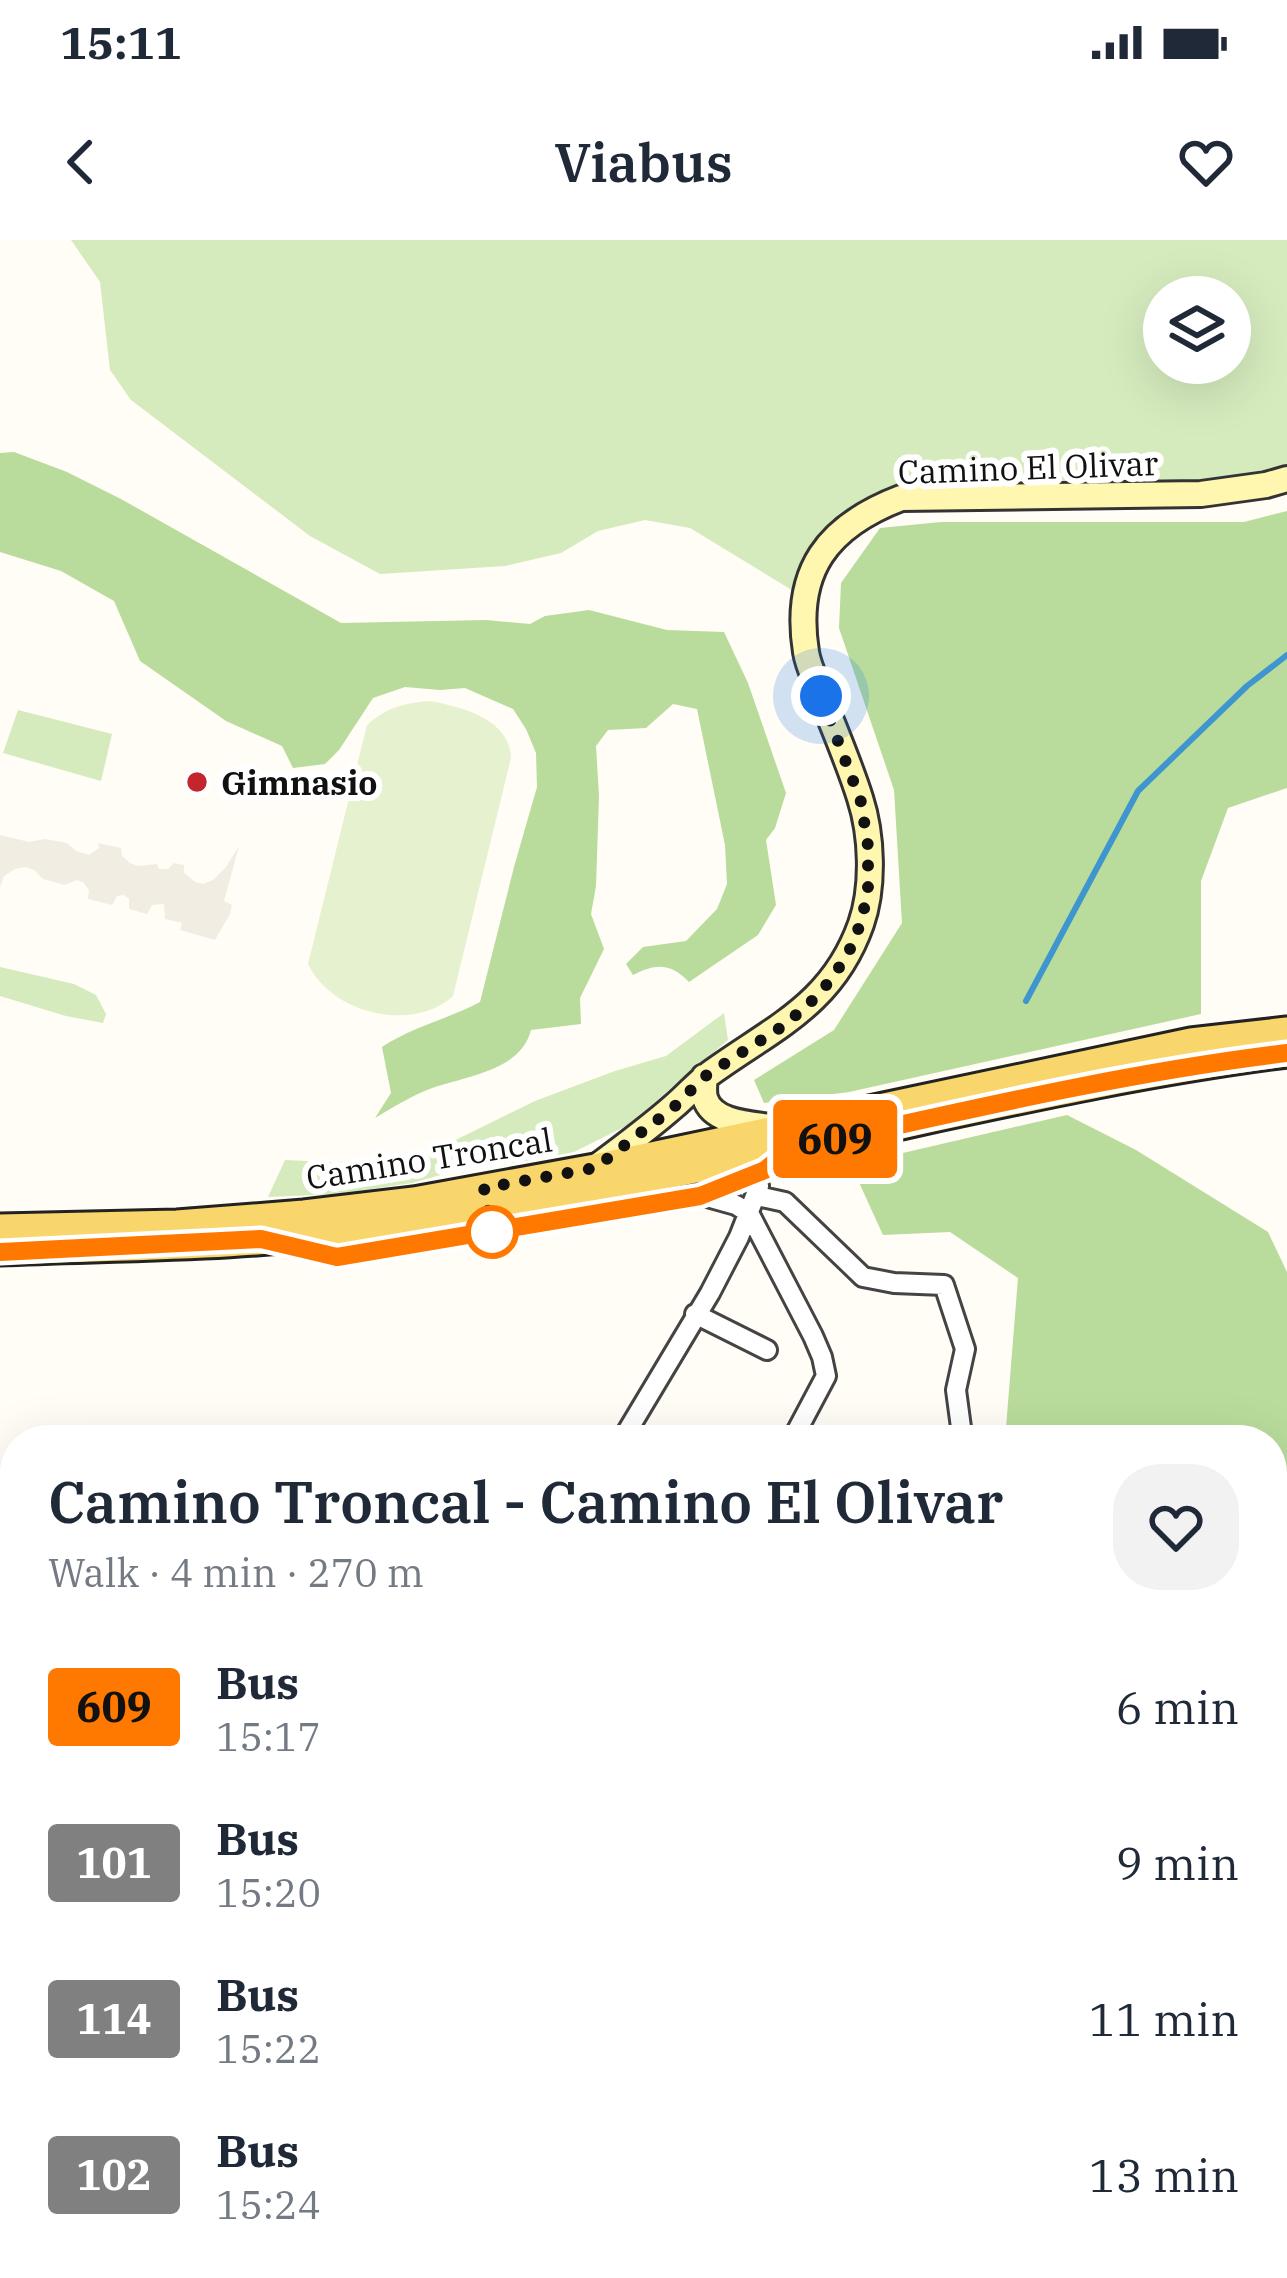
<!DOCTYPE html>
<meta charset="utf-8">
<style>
:root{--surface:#fff;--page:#f2f2f3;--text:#1f2937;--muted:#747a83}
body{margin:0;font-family:"IBM Plex Serif",serif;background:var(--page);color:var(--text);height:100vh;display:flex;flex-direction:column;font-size:45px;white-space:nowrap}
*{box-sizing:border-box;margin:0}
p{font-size:39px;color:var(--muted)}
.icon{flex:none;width:66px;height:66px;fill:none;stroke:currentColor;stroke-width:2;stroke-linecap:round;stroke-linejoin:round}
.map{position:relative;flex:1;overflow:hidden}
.drawer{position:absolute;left:0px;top:1185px;width:1287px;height:855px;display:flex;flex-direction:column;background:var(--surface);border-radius:48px 48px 0 0;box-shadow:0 12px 48px #0002}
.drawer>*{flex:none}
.badge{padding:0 24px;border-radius:9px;font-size:42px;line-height:78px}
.fabs{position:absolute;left:1143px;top:36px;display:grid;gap:24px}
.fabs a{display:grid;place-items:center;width:108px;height:108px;border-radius:50%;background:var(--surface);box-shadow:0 12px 48px #0002;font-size:60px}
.you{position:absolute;width:60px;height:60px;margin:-30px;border:9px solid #fff;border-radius:50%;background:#1a73e8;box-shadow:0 0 0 18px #1a73e833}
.map>.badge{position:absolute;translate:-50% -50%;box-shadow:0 0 0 6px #fff}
.round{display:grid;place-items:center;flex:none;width:126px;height:126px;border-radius:48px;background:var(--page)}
.summary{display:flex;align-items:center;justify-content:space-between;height:204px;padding:0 48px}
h1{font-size:57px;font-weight:600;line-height:90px}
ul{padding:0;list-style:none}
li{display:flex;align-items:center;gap:36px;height:156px;padding:0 48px}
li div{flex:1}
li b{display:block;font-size:45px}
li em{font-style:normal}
li .badge{min-width:132px;font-weight:700;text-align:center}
.status{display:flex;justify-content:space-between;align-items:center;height:84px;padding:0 60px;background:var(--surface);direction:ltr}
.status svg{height:33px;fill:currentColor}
header{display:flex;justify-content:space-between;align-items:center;height:156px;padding:0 48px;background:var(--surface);font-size:54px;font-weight:600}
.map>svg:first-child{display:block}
</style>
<div class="status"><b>15:11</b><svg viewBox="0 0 49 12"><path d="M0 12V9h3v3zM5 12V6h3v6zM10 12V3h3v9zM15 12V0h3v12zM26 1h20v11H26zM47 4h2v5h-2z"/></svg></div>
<header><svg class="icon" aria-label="back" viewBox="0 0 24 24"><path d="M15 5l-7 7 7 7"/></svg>Viabus<svg class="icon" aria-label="heart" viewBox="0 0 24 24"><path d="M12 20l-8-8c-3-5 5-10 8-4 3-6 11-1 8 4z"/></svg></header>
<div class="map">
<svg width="1287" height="2038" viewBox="0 0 1287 2038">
<rect width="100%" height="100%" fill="#fffdf5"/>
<path fill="#d5ebbd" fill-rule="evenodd" d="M71 0H1287V226L1234 239 1181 241 941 239 875 253 820 300 795 352 690 288 645 280 598 291 561 313 505 326 380 334 310 296 131 160 110 130 100 42ZM1164 57H1230V123H1164Z
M18 470 112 494 101 541 3 513Z
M0 727 74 744 96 755 106 774 103 783 66 776 0 756Z
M724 773 728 800 628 885 574 912 514 923 495 922 465 928 412 943 337 954 268 957 285 920 371 924 419 918 535 861 615 831 666 816Z"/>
<path fill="#b9dc9c" d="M14 212 67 232 121 259 341 383 486 380 530 384 545 376 589 370 667 390 724 392 748 443 786 553 775 588 766 600 776 665 758 695 689 742C671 723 656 723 633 735L626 724 643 707 686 701 717 669 727 644 725 605 697 469 673 464 646 488 608 490 596 506 599 556 596 646 591 674 604 709 580 758 581 784 531 790C520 833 462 836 427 850 408 858 392 868 375 878L391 853 382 807C412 787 448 779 480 762L514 627 537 547 536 513 526 489 513 469 465 448 440 450 405 447 373 458 339 510 325 524 293 528 282 506 226 481 140 421 114 361 61 331 0 312V213Z
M1287 271V548L1228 568 1201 641V774L849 852 764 863 754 840 834 790 902 683 894 550 839 388 841 343 880 288 941 282H1244Z
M1067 875 1136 910 1268 992 1287 1032V1415L1272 1410V1200H1005L1018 1038 950 992 883 995 851 925Z
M1272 1535 1287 1560 1286 1675 1272 1669Z"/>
<path fill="#e6f2cf" d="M430 461C462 467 510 479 511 518L453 756C412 793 332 774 308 724L367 485C387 467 405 463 430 461Z
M15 1786V1922H0V1786Z"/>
<path fill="#f1ede2" d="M0 595 29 602 45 599 67 603 76 611 89 615 99 608 98 603 121 608 122 616 130 623 138 626 157 624 159 629H168L174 623 184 625V633L195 642 203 644 213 640 226 627 239 606 224 661 232 665 230 674 215 700 180 690 182 683 165 679 164 664 152 665 147 674 129 669V659L124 655 117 656 112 665 88 659 89 650 84 643 77 640 65 645 43 639 34 630 26 627 15 629 4 636 0 647Z"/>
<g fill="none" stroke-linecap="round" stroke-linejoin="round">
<path stroke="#3f96cf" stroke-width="6" d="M1026 761 1138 551 1247 446 1287 415"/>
<g stroke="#444" stroke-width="24">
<path id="minor" d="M700 955 736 965 749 973
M757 956 785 962 863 1037 894 1043 944 1045 965 1109 956 1150 962 1195
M749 973 813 1096 822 1117 826 1136 792 1200
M284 1005 337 1017 700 955 765 930
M695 1074 767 1110
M622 1200 710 1053 739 997 759 946
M0 1393 15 1391
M0 1630 15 1628
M1272 1732 1279 1719
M1272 1845 1287 1853
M0 1992H15
M293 2025 294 2038
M690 2025 697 2038
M431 2038V2025
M535 2038 537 2025
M774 2038 781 2025
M868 2038 879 2025"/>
</g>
<g stroke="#333" stroke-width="30">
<path id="secondary" d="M704 837C705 844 703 851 705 858 713 885 756 884 778 888
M595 928C622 908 649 888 674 866 686 856 696 844 708 835 772 788 832 766 861 684 874 647 872 595 860 558 849 523 834 489 821 455 816 441 808 426 806 412 793 330 828 286 901 258L1201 254 1266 245 1287 239"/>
</g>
<g stroke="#222" stroke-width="33">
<path id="primary" d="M0 988 177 984 304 974 414 961 595 928 1191 802 1287 791
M0 1011C118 1006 247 1007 364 990 547 963 729 922 910 883 1035 856 1160 829 1287 813"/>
</g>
<use href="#minor" stroke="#fff" stroke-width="18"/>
<use href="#secondary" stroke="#fff6b0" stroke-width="24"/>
<use href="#primary" stroke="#f9d66b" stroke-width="27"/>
</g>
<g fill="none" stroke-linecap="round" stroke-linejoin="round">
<g stroke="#fff" stroke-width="27">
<path id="line" d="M0 1012 261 999 337 1017 700 956 765 930 791 909C955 873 1120 833 1287 813"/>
</g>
<use href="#line" stroke="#ff7800" stroke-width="18"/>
<path stroke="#111" stroke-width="12" stroke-dasharray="0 21.6" d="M492 992 484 948 595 928 673 868 704 837 786 784 815 758 834 736 850 709 862 680 868 647V606L861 562 821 456"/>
</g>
<circle fill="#c4262e" stroke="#fff" stroke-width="4.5" cx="197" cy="542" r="12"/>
<circle fill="#fff" stroke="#ff7800" stroke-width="6" cx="492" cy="992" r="24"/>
<g text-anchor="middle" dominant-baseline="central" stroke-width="12" stroke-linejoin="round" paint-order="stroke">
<g font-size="33" fill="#111" stroke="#fff">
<text transform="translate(1028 227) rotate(-2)">Camino El Olivar</text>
<text transform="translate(429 918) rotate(-9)">Camino Troncal</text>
</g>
<g font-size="33" font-weight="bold" fill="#111" stroke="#fff" text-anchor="start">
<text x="221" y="542">Gimnasio</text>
</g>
</g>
</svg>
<div class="fabs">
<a><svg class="icon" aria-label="layers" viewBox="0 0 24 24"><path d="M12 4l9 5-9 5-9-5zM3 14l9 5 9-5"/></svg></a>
</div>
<div class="you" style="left:821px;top:456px"></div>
<b class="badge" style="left:835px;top:899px;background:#ff7800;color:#111">609</b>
<section class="drawer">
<div class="summary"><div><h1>Camino Troncal - Camino El Olivar</h1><p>Walk · 4 min · 270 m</p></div><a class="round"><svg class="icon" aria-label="heart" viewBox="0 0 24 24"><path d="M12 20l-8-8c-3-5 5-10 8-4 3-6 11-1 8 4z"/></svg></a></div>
<ul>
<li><span class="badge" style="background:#ff7800;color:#111">609</span><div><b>Bus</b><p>15:17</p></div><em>6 min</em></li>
<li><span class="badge" style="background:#808080;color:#fff">101</span><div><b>Bus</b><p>15:20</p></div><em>9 min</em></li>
<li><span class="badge" style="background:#808080;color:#fff">114</span><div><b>Bus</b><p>15:22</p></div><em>11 min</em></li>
<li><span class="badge" style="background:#808080;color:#fff">102</span><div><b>Bus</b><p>15:24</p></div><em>13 min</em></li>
</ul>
</section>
</div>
